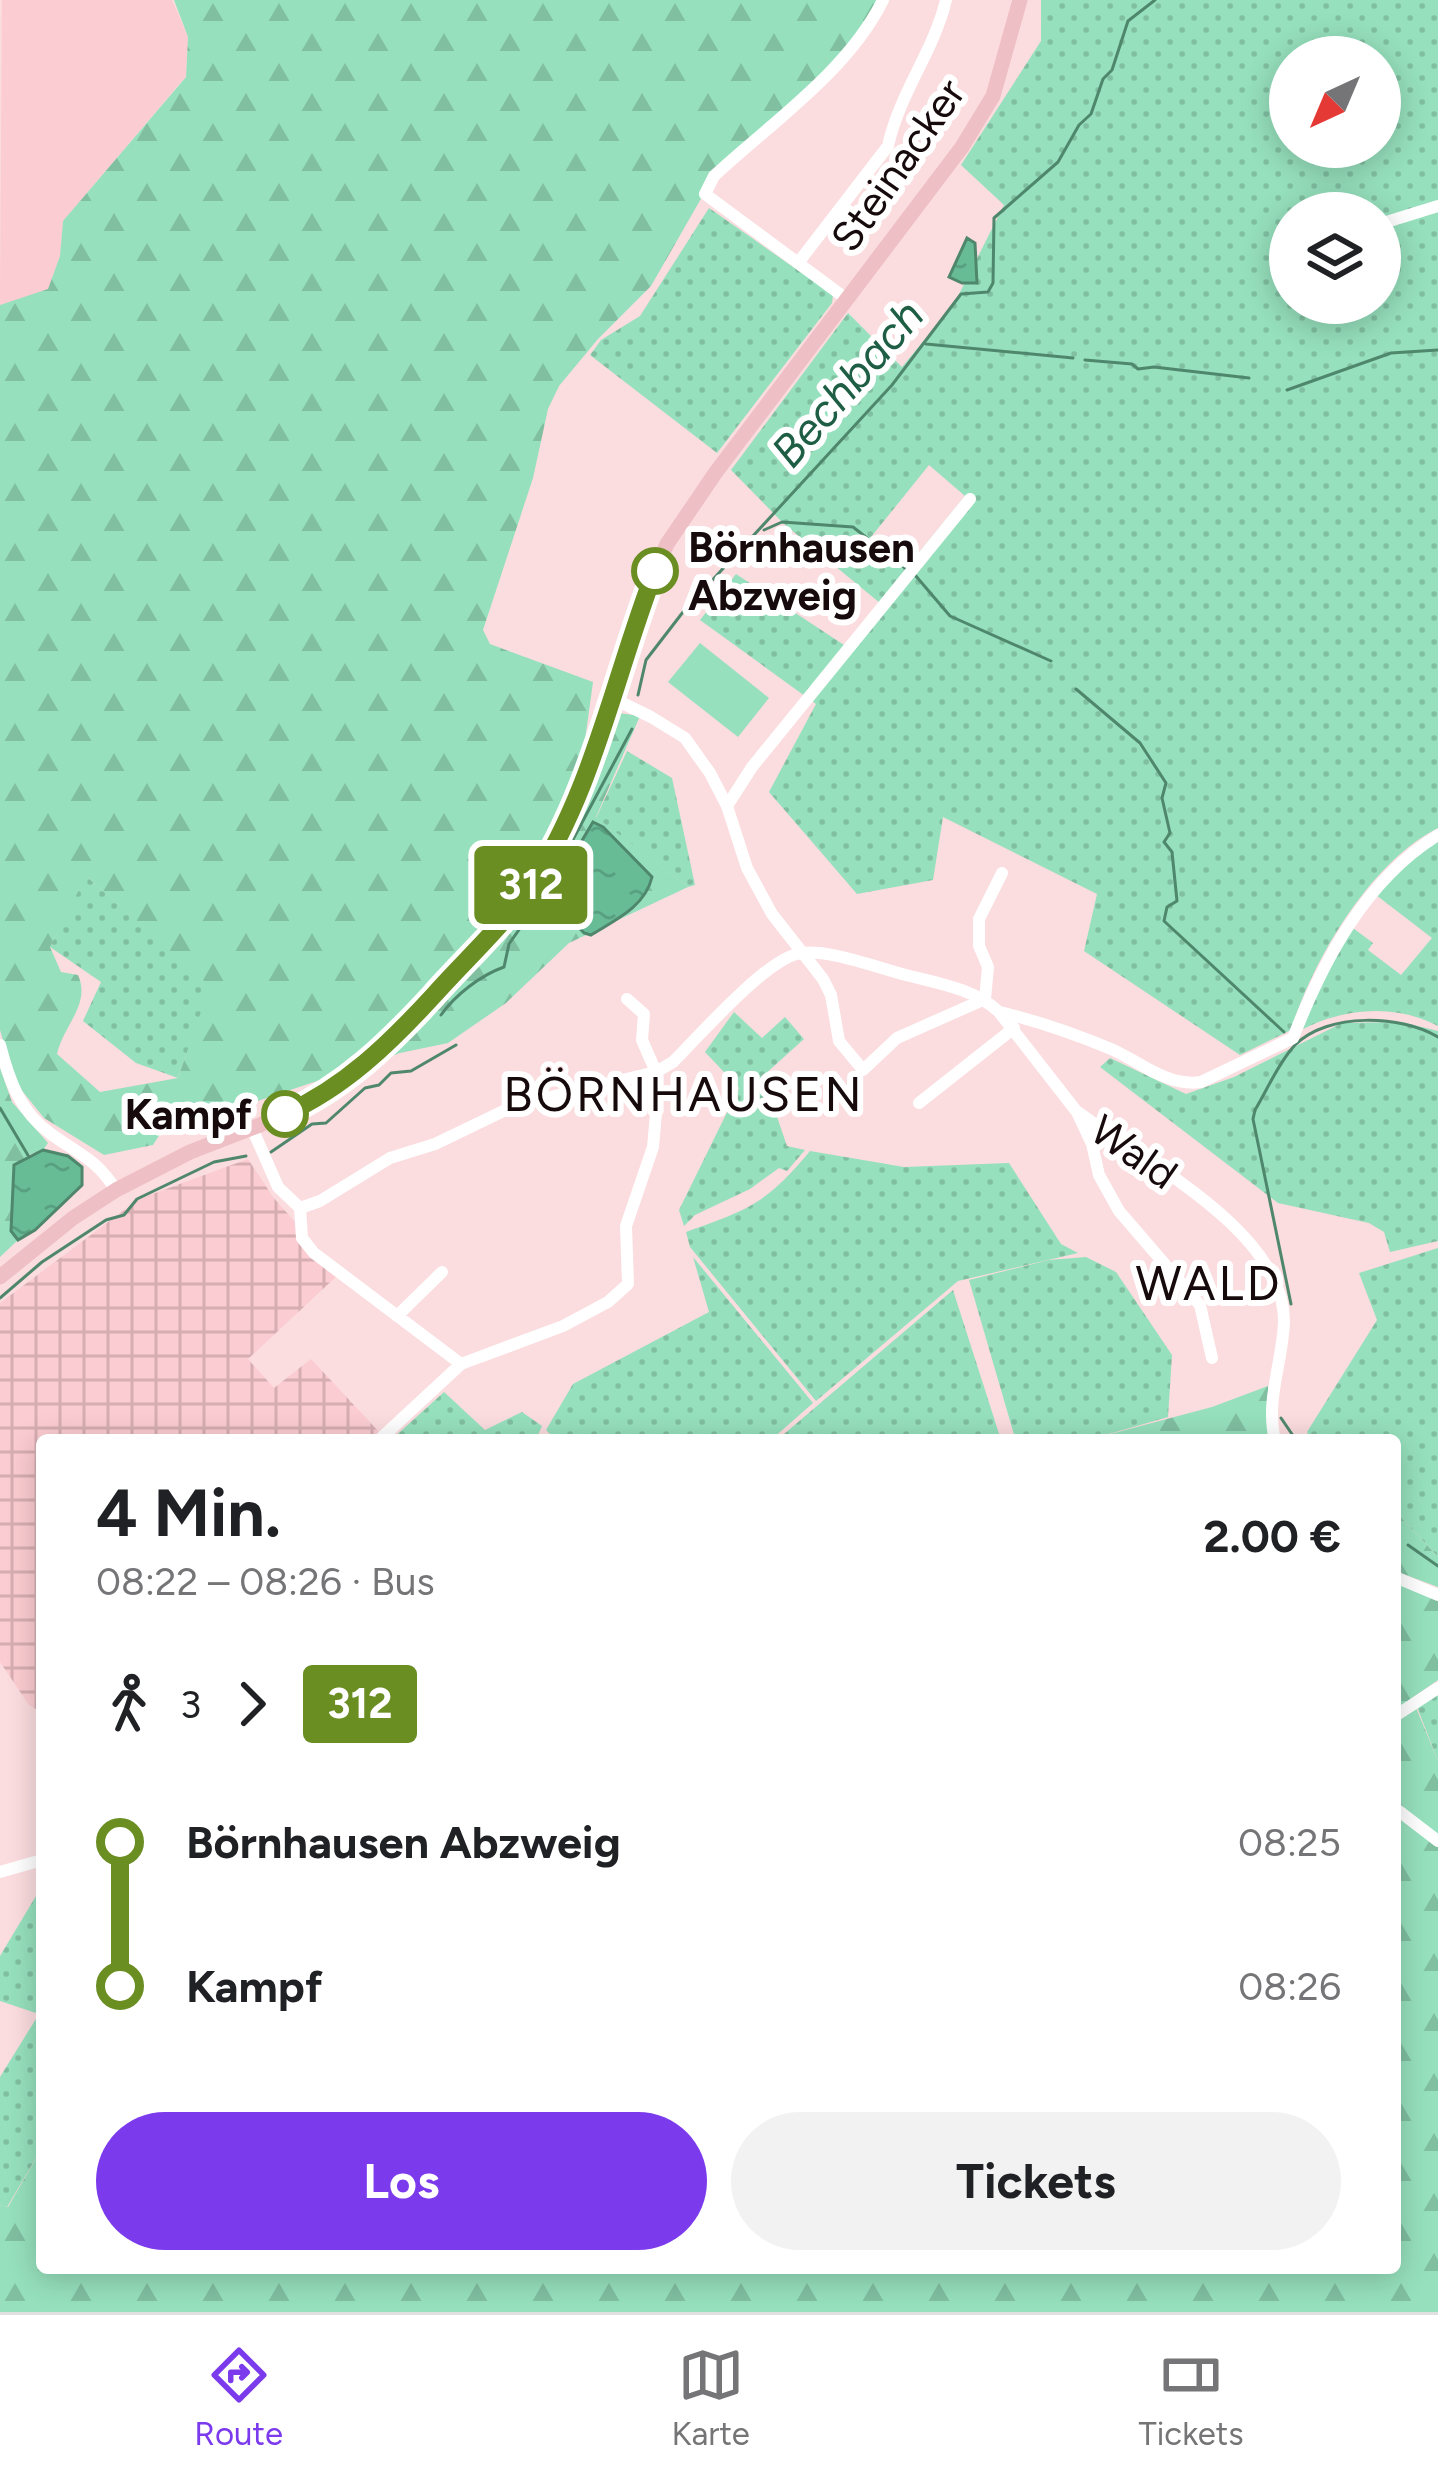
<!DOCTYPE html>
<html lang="de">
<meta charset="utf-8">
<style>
:root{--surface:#fff;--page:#f2f2f2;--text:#202124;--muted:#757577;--line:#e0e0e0;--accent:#7c3aed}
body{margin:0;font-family:Figtree,sans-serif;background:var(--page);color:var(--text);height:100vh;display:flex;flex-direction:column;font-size:45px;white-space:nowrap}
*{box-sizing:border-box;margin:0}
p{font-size:39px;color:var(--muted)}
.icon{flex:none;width:66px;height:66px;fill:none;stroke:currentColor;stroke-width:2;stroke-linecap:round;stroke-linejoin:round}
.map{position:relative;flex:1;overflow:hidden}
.drawer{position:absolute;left:36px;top:1434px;width:1365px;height:840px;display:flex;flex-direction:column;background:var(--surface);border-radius:12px;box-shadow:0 6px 30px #0003}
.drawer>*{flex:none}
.badge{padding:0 24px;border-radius:9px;font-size:42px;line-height:78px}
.needle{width:78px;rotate:224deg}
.buttons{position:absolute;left:1269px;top:36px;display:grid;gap:24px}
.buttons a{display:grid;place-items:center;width:132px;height:132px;border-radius:50%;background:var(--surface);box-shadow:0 6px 30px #0003;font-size:60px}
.map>.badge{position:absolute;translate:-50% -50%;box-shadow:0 0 0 6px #fff}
.legs{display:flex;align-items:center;gap:18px;height:132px;padding:0 60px;font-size:39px}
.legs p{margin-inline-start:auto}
.summary{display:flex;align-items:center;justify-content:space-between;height:204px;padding:0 60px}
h1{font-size:66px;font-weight:700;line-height:90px}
.button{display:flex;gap:24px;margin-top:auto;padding:24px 60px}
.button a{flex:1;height:138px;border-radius:72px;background:var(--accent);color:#fff;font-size:48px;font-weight:700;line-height:138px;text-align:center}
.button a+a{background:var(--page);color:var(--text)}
ul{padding:0 60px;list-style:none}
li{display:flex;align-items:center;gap:42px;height:144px;font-size:45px}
li i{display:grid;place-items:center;width:18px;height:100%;margin:0 15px;background:currentColor}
li i::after{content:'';width:30px;height:30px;margin:-15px;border:9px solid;border-radius:50%;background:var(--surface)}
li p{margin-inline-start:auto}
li:first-child i{background:linear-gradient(#0000 50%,currentColor 0)}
li:last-child i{background:linear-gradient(currentColor 50%,#0000 0)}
.dock{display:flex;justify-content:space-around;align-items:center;height:168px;border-top:3px solid var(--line);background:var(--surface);font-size:33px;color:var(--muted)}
.dock a{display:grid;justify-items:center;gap:6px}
.dock .selected{color:var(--accent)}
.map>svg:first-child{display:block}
</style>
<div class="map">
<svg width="1438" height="2312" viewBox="0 0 1438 2312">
<defs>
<pattern id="industrial-grid" width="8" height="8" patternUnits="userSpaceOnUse" patternTransform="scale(3)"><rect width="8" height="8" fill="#fbccd1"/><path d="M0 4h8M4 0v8" fill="none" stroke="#d6aeb2"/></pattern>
<pattern id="grass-dots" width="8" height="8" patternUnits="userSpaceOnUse" patternTransform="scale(3)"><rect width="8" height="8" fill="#96e0bd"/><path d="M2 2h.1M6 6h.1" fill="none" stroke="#81bfa1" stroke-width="1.8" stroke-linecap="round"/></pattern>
<pattern id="forest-firs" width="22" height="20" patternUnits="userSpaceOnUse" patternTransform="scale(3)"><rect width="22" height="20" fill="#96e0bd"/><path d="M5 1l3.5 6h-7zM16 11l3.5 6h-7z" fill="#81bfa1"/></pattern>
<pattern id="water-ripples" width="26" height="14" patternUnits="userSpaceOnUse" patternTransform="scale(3)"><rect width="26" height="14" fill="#67bc96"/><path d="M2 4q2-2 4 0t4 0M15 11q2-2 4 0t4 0" fill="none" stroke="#59a080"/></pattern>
</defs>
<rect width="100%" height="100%" fill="#fbdcdf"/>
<path fill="#fbccd1" d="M2 0H172L188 37 186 76 63 221 60 256 48 290 0 305Z"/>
<path fill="url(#industrial-grid)" d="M248 1159 273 1197 340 1273 248 1359 274 1388 311 1359 380 1433 373 1440H42V1713L29 1705 0 1662V1303L139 1199Z"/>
<path fill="url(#grass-dots)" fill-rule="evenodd" d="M1041 0H1438V828C1370 862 1313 960 1291 1030L1240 1055 1084 951 1097 894 943 817 933 880 857 894 769 792 816 704 700 620 736 574 844 645 886 608 784 524 731 470 848 313 902 367 954 304 1004 205 961 165 1041 41ZM1290 57H1380V147H1290ZM1290 213H1380V303H1290ZM929 465 965 496 907 567 871 537Z
M709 208 833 295 832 303 717 453 590 355 601 340 640 316Z
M627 751 672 778 695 885 688 887 596 818Z
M1438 839V1026C1394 1003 1342 1008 1299 1031L1326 968 1353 928 1373 943 1368 950 1401 975 1432 938 1376 895 1388 878Z
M85 875 211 986 178 1078 136 1063 83 1021 101 982 50 947Z
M734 1012 762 1038 785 1017 804 1039 763 1076 787 1146 805 1150 787 1171 779 1168 750 1189 695 1215 684 1226 679 1210 739 1088 705 1052Z
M1402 1022 1438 1031V1241L1390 1252 1384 1232 1369 1223 1278 1203 1100 1067 1110 1058 1186 1094 1234 1077 1342 1023Z
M810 1151 904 1167 1009 1163 1061 1244 1078 1253 958 1281 816 1401 690 1247 686 1232C749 1210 767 1203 810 1151Z
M1438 1248V1557L1395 1511V1440H1311L1307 1432 1377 1320 1359 1273Z
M693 1257 813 1403 771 1440H556L546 1430 573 1384 709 1312Z
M1086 1257 1116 1272 1172 1355 1168 1417 1088 1440H1013L1015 1438 969 1280 1049 1260Z
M953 1290 1001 1440H777Z
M444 1392 485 1430 522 1412 542 1426 536 1440H391Z
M1438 1694V1761L1417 1707Z
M42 1886V2148L7 2207 0 2205V2077L39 2014 0 2001V1956Z"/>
<path fill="url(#forest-firs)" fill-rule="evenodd" d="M174 0H883L844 55 714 176 651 286 598 339 559 386 548 409 533 478 483 630 490 644 593 682 585 740 564 797 578 804 606 730 619 713 640 716 596 817 688 887 569 943 506 1003 448 1043 400 1053 160 1134 153 1145 104 1155 44 1118 15 1082 0 1030V305L48 289 60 256 63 221 186 77 188 37ZM86 876 210 986 178 1078 100 1092 57 1054C64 1024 91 1004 78 975L61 972 50 947Z
M0 1068 12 1102 48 1143 43 1150 28 1155 11 1231 18 1240 0 1257Z
M1268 1386 1269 1440H1088L1212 1407Z
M1395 1511 1438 1557V1587L1395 1571Z
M1395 1583 1438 1600V1680L1412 1698 1438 1761V2312H0V2205L8 2207 42 2148V2268H1395Z"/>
<path fill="#96e0bd" d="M700 643 769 698 738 737 668 682Z"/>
<path fill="url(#water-ripples)" stroke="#4f876d" stroke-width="3" d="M967 238 975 243 977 283H962L949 277Z
M593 822 603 827 652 877C645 907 615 920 591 935L584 933 549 896Z
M43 1150 68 1156 82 1167V1185L35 1230 18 1240 11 1231 14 1165Z"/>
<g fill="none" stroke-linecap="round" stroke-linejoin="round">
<path stroke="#4f876d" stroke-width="3" d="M926 344 1073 358
M1085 360 1132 364 1138 369 1154 367 1249 378
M1287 390 1391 353 1438 350
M764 530 782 522 853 527 905 568
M915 575 950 616 1051 661
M1076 689 1140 743 1166 783 1162 798 1170 833 1164 842 1172 852 1177 901 1167 907 1164 921 1284 1032
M638 695 646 660 683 612 892 385 961 294 988 292 993 283 994 218 1058 162 1079 125 1091 114 1103 79 1112 70 1128 21 1155 0
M546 890 632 729
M441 1015C455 995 481 975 504 967L509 944 528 917
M0 1108 29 1157
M271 1152 312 1124 326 1123 365 1088 379 1085 391 1073 411 1071 456 1045
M0 1298 42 1262 106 1220 124 1215 137 1199 214 1162 246 1156
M1291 1304 1253 1119 1255 1110C1267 1090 1279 1062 1295 1045 1328 1012 1401 1015 1438 1037
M1281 1418 1296 1440
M1408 1545 1438 1566"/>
<path stroke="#fff" stroke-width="12" d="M1380 224 1438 206
M798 263 888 146C899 94 934 51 946 0
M848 300 705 194 714 176C771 123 848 71 883 0
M610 697 651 717 685 738 710 773 727 806 747 868 772 914 823 979 831 995 839 1041 863 1070 897 1038 985 999 988 967 979 946V919L1002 873
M727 806 752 767 970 499
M1000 1012C1037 1021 1075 1034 1111 1049 1141 1062 1167 1087 1201 1082L1293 1038C1323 961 1365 880 1438 835
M0 1045C9 1080 20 1112 51 1134 80 1155 95 1158 116 1190
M919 1103 1014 1028
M1078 1112C1143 1161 1284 1231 1284 1321 1283 1361 1265 1401 1275 1440
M252 1128 278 1187 300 1208 320 1201 390 1158 435 1144 516 1105 656 1072 673 1062C700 1035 764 962 797 954 824 947 878 968 906 975 937 983 975 989 999 1012L1077 1112 1092 1144 1099 1175 1119 1211 1200 1305 1212 1358
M300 1208 302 1238 314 1253 461 1364
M397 1316 442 1272
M379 1440 461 1364 563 1326 608 1302 628 1284 626 1226 653 1147 658 1091 656 1072 642 1040 644 1014 627 999
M1395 1577 1438 1595
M1395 1716 1438 1688
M1395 1808 1438 1841
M0 1872 42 1860"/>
<path stroke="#eebfc5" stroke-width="15" d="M0 1277 73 1218 116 1190 190 1152 260 1125 329 1092 356 1072 418 1012 507 914 543 865 573 801 643 600 667 544 716 472 962 147 993 96 1020 0"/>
</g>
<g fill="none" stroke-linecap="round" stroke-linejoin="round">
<g stroke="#fff" stroke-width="27">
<path id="line-1" d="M285 1114C345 1087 390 1043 434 995 466 959 504 925 531 885 593 792 615 674 655 571"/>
</g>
<use href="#line-1" stroke="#6b8e23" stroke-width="18"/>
</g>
<g fill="#fff" stroke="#6b8e23" stroke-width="6">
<circle cx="655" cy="571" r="21"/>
<circle cx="285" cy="1114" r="21"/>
</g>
<g text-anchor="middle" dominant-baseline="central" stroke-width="12" stroke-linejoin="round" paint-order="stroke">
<g font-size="42" fill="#160a0c" stroke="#fff">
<text transform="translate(898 165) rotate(-55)">Steinacker</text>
<text transform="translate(1134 1152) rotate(35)">Wald</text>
</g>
<g font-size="42" font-weight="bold" fill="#160a0c" stroke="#fff" text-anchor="start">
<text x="688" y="547">Börnhausen<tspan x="688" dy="48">Abzweig</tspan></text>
<text x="252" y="1114" text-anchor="end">Kampf</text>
</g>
<g font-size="45" font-style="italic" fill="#1d5e44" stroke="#fff">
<text transform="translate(847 383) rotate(-49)">Bechbach</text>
</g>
<g font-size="48" letter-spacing="3" fill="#160a0c" stroke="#fff">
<text x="684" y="1094">BÖRNHAUSEN</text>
<text x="1209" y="1283">WALD</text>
</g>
</g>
</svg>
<div class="buttons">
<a><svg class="needle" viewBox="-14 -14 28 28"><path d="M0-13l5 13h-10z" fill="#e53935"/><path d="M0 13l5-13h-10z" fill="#757577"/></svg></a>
<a><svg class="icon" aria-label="layers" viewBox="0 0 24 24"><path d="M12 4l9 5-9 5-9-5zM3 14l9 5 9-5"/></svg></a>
</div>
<b class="badge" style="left:531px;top:885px;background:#6b8e23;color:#fff">312</b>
<section class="drawer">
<div class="summary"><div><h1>4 Min.</h1><p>08:22 – 08:26 · Bus</p></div><b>2.00 €</b></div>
<div class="legs"><svg class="icon" aria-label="walk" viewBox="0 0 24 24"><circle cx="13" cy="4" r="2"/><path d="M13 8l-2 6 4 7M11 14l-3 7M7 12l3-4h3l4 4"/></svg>3<svg class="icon" aria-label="forward" viewBox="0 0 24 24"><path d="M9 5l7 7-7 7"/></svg><b class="badge" style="background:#6b8e23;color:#fff">312</b></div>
<ul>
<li><i style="color:#6b8e23"></i><b>Börnhausen Abzweig</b><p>08:25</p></li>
<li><i style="color:#6b8e23"></i><b>Kampf</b><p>08:26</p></li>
</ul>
<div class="button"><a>Los</a><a>Tickets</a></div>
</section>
</div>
<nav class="dock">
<a class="selected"><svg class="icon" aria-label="directions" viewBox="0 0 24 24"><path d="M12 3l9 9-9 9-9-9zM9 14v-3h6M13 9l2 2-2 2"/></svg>Route</a>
<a><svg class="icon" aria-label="map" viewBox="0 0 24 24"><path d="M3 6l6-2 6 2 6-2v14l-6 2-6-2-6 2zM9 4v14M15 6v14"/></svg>Karte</a>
<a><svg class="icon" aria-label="tickets" viewBox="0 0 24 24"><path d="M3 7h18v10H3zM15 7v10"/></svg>Tickets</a>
</nav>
